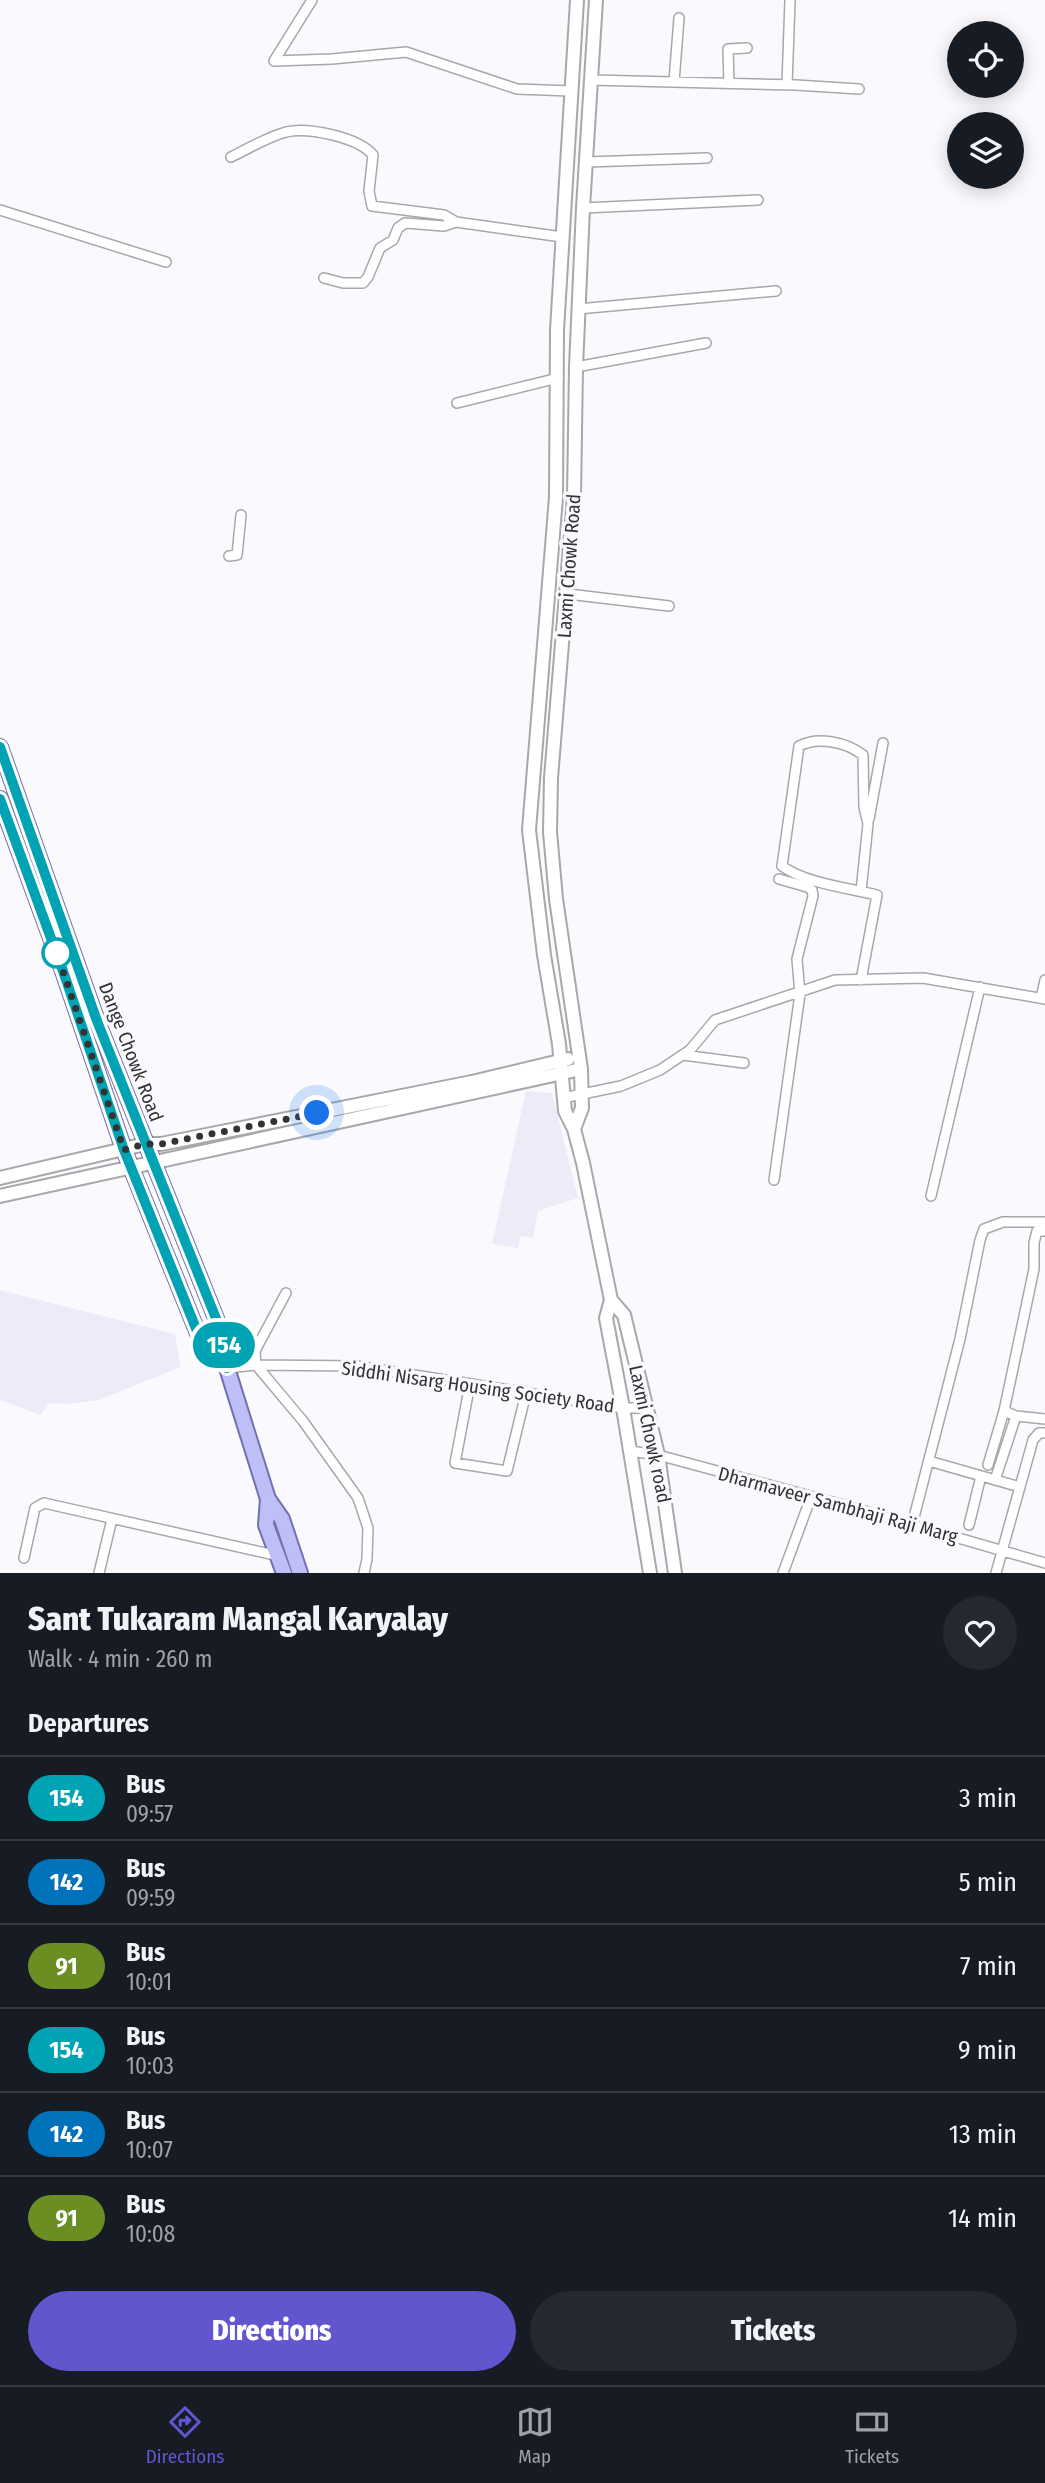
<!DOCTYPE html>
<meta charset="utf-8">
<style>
:root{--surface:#171b24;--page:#242831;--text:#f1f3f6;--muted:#9ea1a6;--line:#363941;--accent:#6256cf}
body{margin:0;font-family:"Fira Sans Condensed",sans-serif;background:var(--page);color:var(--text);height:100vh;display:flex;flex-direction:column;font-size:26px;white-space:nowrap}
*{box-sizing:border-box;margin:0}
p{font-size:23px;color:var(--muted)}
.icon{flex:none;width:38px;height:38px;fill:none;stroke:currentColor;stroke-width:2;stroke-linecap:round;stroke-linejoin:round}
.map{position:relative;height:1573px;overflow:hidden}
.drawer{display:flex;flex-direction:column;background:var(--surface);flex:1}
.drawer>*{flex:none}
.badge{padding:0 14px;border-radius:23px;font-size:24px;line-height:46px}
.fabs{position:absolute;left:947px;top:21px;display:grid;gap:14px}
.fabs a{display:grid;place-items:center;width:77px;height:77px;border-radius:50%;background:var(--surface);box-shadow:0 4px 18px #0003;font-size:35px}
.you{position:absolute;width:35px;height:35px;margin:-18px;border:5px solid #fff;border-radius:50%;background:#1a73e8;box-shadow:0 0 0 10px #1a73e833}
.map>.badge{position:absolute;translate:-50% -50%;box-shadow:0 0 0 4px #fff}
h2{padding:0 28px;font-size:26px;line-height:63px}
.round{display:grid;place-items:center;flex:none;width:74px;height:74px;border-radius:37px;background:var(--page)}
.head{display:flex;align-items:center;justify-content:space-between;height:119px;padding:0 28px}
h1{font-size:33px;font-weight:800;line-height:52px}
.action{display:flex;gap:14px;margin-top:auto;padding:14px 28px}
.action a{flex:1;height:80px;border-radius:42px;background:var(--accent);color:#fff;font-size:28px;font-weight:800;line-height:80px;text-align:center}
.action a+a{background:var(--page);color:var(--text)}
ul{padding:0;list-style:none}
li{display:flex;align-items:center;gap:21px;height:84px;padding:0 28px;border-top:2px solid var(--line)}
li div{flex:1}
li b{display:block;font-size:26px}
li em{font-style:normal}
li .badge{min-width:77px;font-weight:700;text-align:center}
.dock{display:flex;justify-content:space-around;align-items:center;height:98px;border-top:2px solid var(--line);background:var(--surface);font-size:19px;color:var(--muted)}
.dock a{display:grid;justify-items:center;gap:4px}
.dock .active{color:var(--accent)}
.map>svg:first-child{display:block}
</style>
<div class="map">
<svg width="1045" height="1573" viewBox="0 0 1045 1573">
<rect width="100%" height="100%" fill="#fafafe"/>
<path fill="#ebecf7" d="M526 1091 552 1093 578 1198 538 1211 533 1238 521 1236 518 1248 492 1244Z
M0 1290 175 1334 181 1367 99 1400 68 1404 50 1403 40 1415 0 1400Z"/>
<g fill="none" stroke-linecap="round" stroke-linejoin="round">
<g stroke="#a8a8ab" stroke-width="12">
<path id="minor" d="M312 0 274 61 332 59 406 52 517 89 571 91
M591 80 796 85 859 89
M674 82 679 18
M729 83 728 49 747 48
M787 85 790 0
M231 157C248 149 267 137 286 132 308 127 358 137 373 155L369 191 372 206 444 215 456 222 562 237
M586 162 707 158
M583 208 758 200
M0 210 166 262
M324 278 343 283H363L368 277 380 248 393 240 398 228 405 223 444 226 456 222
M578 309 776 291
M576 367 706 343
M457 403 558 378
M229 556 237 555 241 515
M568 594 669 606
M869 819 883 743
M861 980 877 895C848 888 805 883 782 866L799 746C818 736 846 742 863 755L864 807 868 824 861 891
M1041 998 1045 980
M683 1055 744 1063
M563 1098 621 1086 660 1070 690 1050 715 1020 835 980 923 978 1045 999
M774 1180 800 994 797 959 813 896 812 890 807 887 779 879
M931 1196 980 987
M1045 1231H1037L1034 1243V1269L1004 1411 1016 1416 1045 1419
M286 1293 255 1351 256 1365 303 1421 358 1498 368 1528 367 1559 364 1573
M227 1368 256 1365 357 1366 623 1408H646
M470 1384 455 1463 507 1471 526 1393
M630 1451 658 1455 858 1509 1045 1563
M929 1461 1020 1487
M988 1465 1004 1411
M995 1480 1016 1416
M912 1525 960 1339 980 1240 984 1229 1003 1222H1045
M969 1525 981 1476
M24 1558 35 1508 44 1503 279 1556
M99 1573 112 1519
M783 1573 811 1497
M996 1573 1033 1440 1039 1433H1045"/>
</g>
<g stroke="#a8a8ab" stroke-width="16">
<path id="secondary" d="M577 0 557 330 556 497 529 830 544 955 559 1044 565 1111 574 1129 583 1163 611 1300 606 1318 623 1408 650 1573
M574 1129 582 1108 581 1069 556 899 550 832 551 778 574 497 576 367 583 208 596 0
M0 1178 145 1144H161L472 1082 568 1059
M0 1196 581 1069
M611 1300 624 1315 658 1455 675 1573"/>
</g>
<g stroke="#7372af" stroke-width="18">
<path id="primary" d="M0 747 97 1021 223 1336 227 1368 268 1499 282 1519 300 1573
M0 799 63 971 124 1150 201 1341 227 1368
M268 1499 266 1525 284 1573"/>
</g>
<use href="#minor" stroke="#fff" stroke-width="9"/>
<use href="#secondary" stroke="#fff" stroke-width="12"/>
<use href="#primary" stroke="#bfbff7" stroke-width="14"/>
</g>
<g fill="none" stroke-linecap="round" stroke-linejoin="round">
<g stroke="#fff" stroke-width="16">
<path id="line" d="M0 747 97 1021 223 1336 227 1368 201 1341 124 1150 63 971 0 799"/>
</g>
<use href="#line" stroke="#00a3b4" stroke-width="10"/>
<path stroke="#333334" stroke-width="7" stroke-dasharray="0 12.6" d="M57 953 54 945 124 1150 145 1144H161L317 1113"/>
</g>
<circle fill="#fff" stroke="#00a3b4" stroke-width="3.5" cx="57" cy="953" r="14"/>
<g text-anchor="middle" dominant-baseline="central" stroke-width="7" stroke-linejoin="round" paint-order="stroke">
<g font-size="19" fill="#333334" stroke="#fafafe">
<text transform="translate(569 566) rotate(-86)">Laxmi Chowk Road</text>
<text transform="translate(131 1052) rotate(69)">Dange Chowk Road</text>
<text transform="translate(478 1387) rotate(8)">Siddhi Nisarg Housing Society Road</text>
<text transform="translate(650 1434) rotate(78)">Laxmi Chowk road</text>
<text transform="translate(838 1505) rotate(15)">Dharmaveer Sambhaji Raji Marg</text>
</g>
</g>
</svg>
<div class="fabs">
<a><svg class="icon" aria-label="locate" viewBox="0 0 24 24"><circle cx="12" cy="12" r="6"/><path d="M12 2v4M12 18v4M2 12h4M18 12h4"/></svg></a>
<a><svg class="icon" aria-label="layers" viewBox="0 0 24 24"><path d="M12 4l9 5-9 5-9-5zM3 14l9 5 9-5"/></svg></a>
</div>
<div class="you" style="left:317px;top:1113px"></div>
<b class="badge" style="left:224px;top:1345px;background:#00a3b4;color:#fff">154</b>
</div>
<section class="drawer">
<div class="head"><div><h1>Sant Tukaram Mangal Karyalay</h1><p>Walk · 4 min · 260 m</p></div><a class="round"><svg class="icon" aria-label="heart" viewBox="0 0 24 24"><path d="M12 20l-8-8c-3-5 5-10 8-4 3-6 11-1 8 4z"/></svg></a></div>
<h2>Departures</h2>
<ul>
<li><span class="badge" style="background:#00a3b4;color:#fff">154</span><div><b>Bus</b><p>09:57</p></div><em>3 min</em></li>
<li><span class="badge" style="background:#0072bc;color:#fff">142</span><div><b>Bus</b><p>09:59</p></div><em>5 min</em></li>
<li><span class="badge" style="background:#6b8e23;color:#fff">91</span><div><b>Bus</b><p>10:01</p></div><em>7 min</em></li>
<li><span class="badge" style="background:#00a3b4;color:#fff">154</span><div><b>Bus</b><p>10:03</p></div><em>9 min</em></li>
<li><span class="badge" style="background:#0072bc;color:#fff">142</span><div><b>Bus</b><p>10:07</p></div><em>13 min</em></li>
<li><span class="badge" style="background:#6b8e23;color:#fff">91</span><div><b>Bus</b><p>10:08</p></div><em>14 min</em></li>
</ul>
<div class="action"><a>Directions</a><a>Tickets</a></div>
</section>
<nav class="dock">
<a class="active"><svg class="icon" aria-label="directions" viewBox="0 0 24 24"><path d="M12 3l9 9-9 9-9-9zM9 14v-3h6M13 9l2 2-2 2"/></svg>Directions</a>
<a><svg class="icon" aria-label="map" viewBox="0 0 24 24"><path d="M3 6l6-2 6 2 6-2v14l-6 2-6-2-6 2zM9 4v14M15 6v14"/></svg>Map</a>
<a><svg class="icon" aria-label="tickets" viewBox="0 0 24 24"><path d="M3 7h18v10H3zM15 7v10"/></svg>Tickets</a>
</nav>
